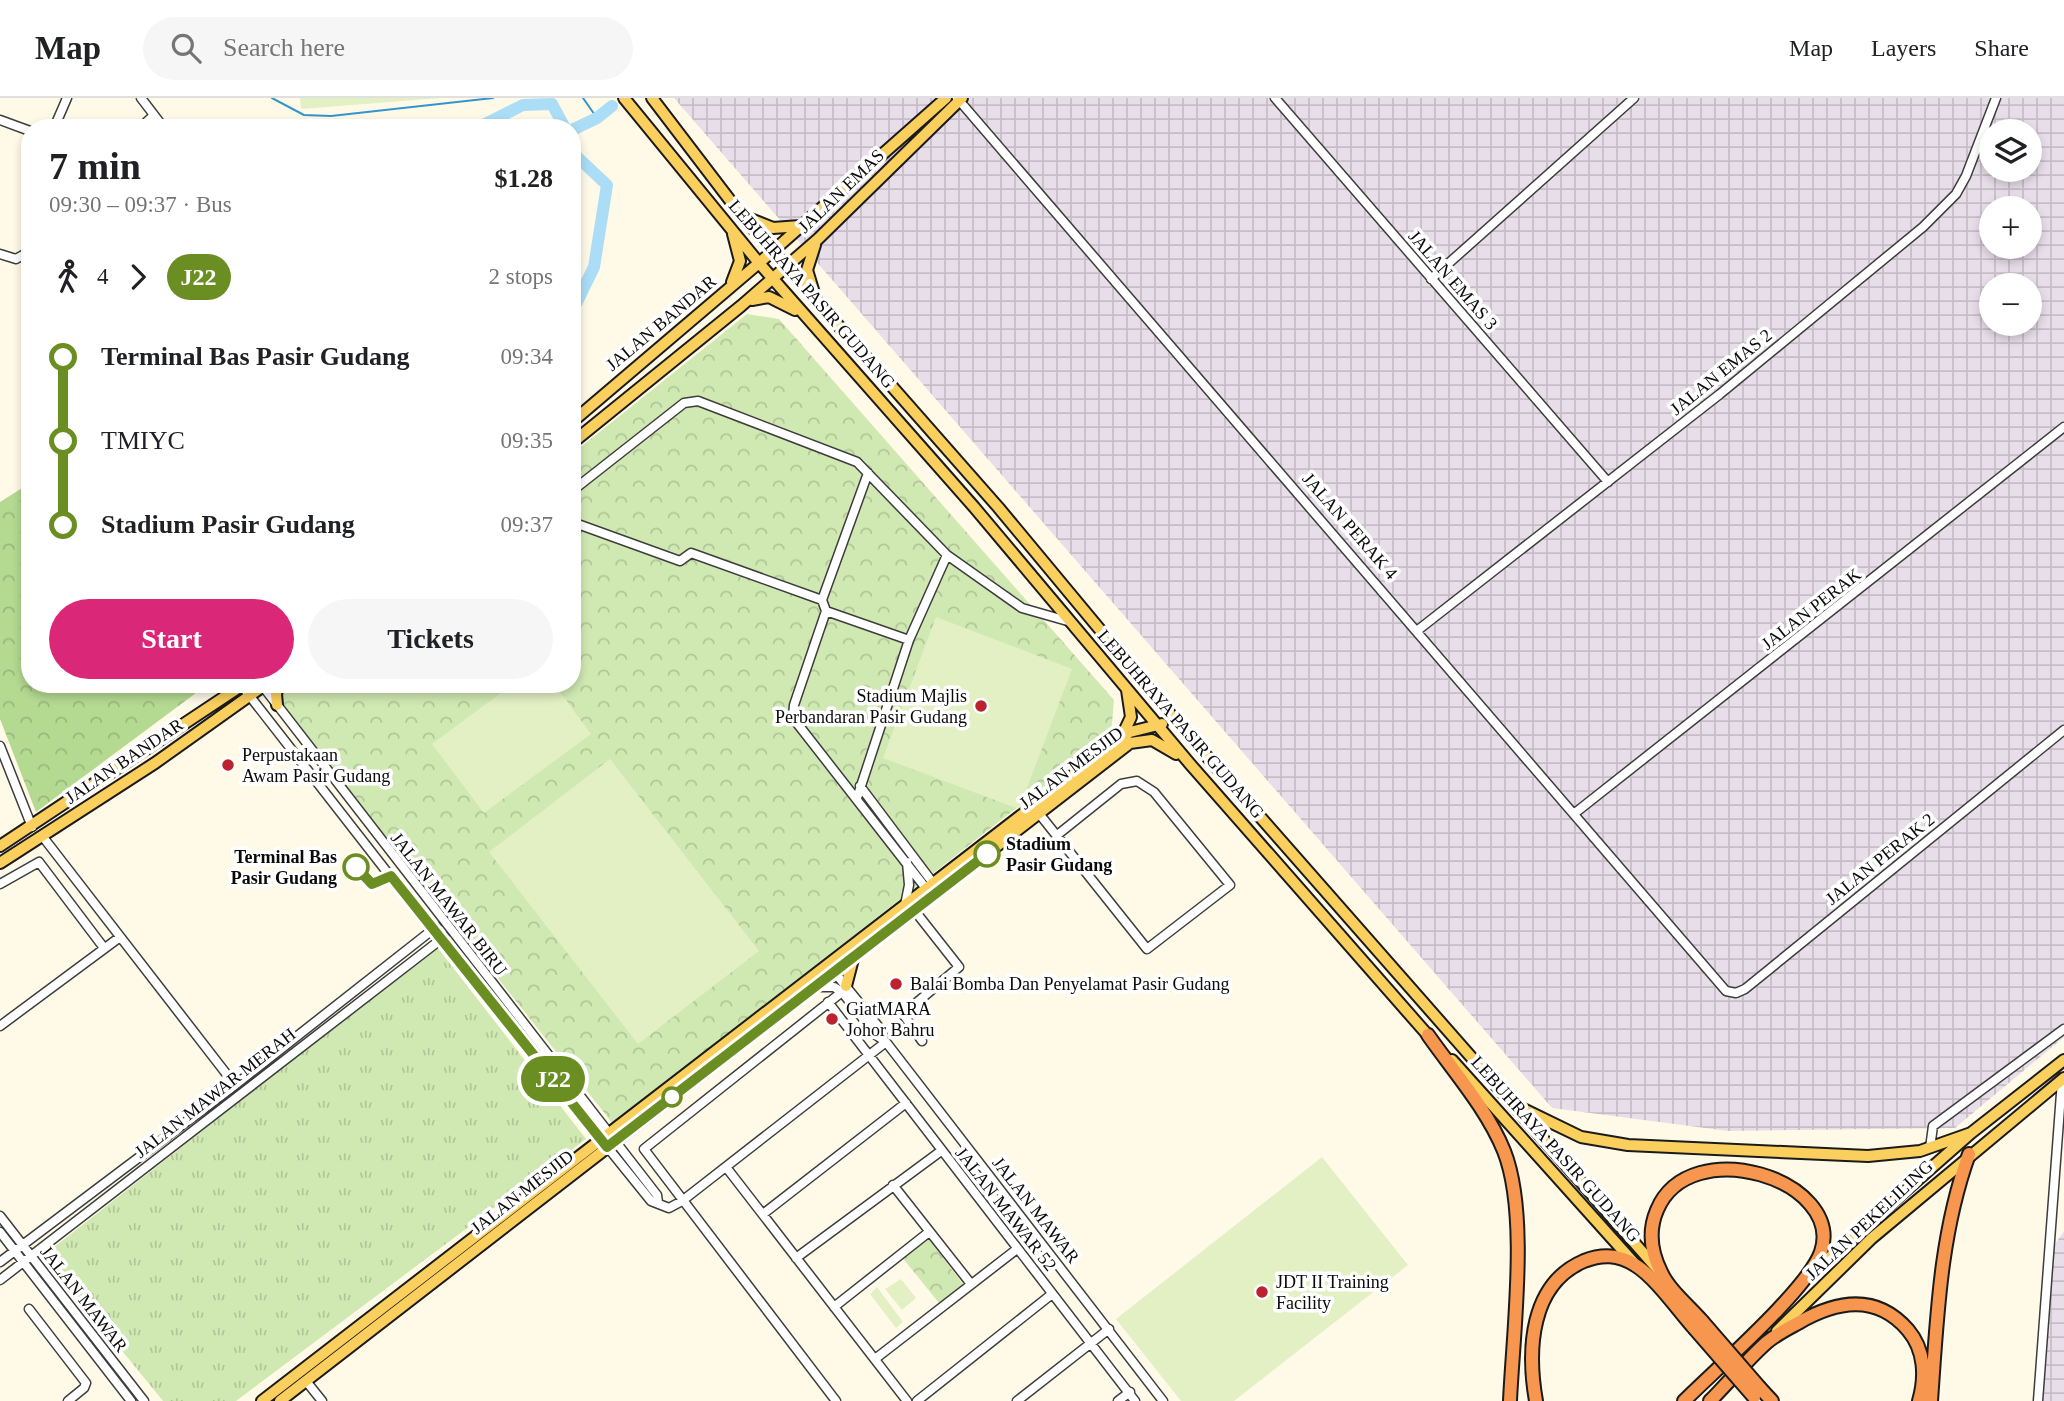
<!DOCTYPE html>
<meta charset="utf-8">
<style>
:root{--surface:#fff;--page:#f6f6f6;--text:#202124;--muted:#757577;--line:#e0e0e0;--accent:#db2777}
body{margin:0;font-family:"Times New Roman",serif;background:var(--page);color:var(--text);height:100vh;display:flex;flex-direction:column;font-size:26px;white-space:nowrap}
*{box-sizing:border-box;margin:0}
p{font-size:23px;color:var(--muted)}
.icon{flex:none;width:38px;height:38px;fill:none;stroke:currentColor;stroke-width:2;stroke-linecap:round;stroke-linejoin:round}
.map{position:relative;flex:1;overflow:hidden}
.side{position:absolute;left:21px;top:21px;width:560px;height:574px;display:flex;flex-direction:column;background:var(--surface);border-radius:28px;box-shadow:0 4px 10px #0003}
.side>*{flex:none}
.badge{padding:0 14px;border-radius:23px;font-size:24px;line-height:46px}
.fabs{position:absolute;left:1979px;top:21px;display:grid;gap:14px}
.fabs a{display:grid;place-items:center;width:63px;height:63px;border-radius:50%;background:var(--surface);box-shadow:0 4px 10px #0003;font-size:35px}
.map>.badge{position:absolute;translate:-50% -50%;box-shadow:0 0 0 4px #fff}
.legs{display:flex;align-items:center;gap:10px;height:77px;padding:0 28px;font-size:23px}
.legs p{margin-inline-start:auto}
.headline{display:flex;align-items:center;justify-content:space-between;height:119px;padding:0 28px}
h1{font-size:38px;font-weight:600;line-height:52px}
.button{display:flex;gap:14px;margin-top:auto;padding:14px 28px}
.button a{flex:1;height:80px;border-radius:42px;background:var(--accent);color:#fff;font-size:28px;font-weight:600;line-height:80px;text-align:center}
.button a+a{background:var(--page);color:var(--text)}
ul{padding:0 28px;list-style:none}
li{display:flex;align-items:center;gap:24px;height:84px;font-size:26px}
li i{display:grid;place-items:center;width:10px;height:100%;margin:0 9px;background:currentColor}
li i::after{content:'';width:18px;height:18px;margin:-9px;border:5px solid;border-radius:50%;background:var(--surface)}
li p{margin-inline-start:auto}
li:first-child i{background:linear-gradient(#0000 50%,currentColor 0)}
li:last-child i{background:linear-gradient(currentColor 50%,#0000 0)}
header{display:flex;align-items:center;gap:42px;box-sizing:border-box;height:98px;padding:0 35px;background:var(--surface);border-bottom:2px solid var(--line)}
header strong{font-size:33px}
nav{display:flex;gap:38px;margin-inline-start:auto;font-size:24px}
.search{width:490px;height:63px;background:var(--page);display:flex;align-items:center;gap:18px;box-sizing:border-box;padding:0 24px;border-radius:38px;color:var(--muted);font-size:26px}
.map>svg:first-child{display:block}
</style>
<header>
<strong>Map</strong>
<div class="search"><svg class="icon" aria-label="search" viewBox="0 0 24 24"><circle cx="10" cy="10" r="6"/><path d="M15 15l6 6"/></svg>Search here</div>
<nav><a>Map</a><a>Layers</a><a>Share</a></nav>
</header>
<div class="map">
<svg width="2064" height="1303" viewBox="0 0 2064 1303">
<defs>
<pattern id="industrial-grid" width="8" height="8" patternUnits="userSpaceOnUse" patternTransform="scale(1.75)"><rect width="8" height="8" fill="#e8deea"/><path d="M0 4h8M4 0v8" fill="none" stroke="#c6bdc7"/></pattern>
<pattern id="grass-tufts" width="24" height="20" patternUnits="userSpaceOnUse" patternTransform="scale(1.75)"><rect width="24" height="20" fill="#d0e9b2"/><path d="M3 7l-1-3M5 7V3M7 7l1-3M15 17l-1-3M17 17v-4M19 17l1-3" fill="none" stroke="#b1c698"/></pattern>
<pattern id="forest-crowns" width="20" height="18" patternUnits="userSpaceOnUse" patternTransform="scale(1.75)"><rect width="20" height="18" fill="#b4d991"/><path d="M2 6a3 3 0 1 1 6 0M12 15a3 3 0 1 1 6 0" fill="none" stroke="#99b97c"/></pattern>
<pattern id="park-crowns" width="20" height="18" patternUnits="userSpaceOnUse" patternTransform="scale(1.75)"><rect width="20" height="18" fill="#d0e9b2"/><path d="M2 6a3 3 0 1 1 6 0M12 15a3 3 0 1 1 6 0" fill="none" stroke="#b1c698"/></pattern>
</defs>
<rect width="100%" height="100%" fill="#fffae8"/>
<path fill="url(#industrial-grid)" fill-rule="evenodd" d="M674 0H2064V939L1955 1030 1728 1033 1552 1010ZM1992 33H2030V72H1992ZM1992 110H2030V149H1992ZM1992 187H2030V226H1992Z
M2064 1133V1303H2042L2053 1149Z"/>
<path fill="url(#grass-tufts)" d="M437 849 586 1041 236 1303H163L44 1157Z"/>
<path fill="url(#forest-crowns)" d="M30 385V586H208L36 714 0 621V404Z"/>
<path fill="url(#park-crowns)" d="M747 216 779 221 1114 602 1111 636 613 1026 280 604 285 586H572V356Z
M928 1140 963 1186 939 1205 901 1158Z"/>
<path fill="#e2f0c4" d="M300 0H441L301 11Z
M936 519 1072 571 1019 711 883 660Z
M513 586H554L591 636 484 715 432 646Z
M610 661 759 853 638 946 489 754Z
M1322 1059 1408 1167 1234 1303H1181L1116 1221Z
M901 1181 916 1200 902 1212 885 1191Z
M877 1189 903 1224 896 1230 870 1196Z"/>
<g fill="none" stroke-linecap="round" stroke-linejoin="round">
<path stroke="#3395ce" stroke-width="2" d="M272 0 304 17 331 18 493 0
M583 0 597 20"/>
<path stroke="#acddf6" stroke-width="12" d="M477 30 523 7 552 6 565 30
M572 32 597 20 612 8
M572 54 607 87 594 169 572 214"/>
<g stroke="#3d3d3d" stroke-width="11">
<path id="minor" d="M141 0 164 30
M957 0 1726 893 1736 895 1745 891 2064 632
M1275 0 1608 384
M0 22 30 33
M54 30 67 0
M140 30 153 18
M0 156 16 161 30 153
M1431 181 1634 0
M572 393 684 305 698 303 857 364 947 457 1022 510 1071 524
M572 424 680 463 691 455 822 502 826 513 909 542
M822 502 868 375
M826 513 794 607 793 620 928 793
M1418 532 1720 296 1923 129 1956 96 1966 78 1996 0
M261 586 657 1097 658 1104
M242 588 440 842 651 1103 669 1110 682 1103 886 944
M0 648 32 729
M860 688 936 789
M857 700 909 542 947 457
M1037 713 1147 851 1230 787 1154 694 1137 683 1121 686 1056 738
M1575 715 2064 329
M43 739 235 987
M0 786 39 764 104 850
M905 807 909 787 907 764
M911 808 959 869 903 916 922 943
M831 870 882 933 883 940
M815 889H834L842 894 876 937 886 944 1163 1303
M828 904 1135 1303
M0 928 120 839
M1930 1050 1933 1028 2064 931
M726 1069 907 1303
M893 1087 971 1186
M763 1116 906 1005
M0 1118 144 1303
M0 1134 131 1303
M796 1160 941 1053
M0 1164 235 987 436 829
M0 1182 444 839
M834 1209 929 1134
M29 1211 86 1285 84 1290 68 1303
M875 1261 1017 1151
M306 1283 322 1303
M836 1303 644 1051 842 894
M917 1303 1052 1196
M1017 1303 1109 1231
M1118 1303 1130 1294
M2038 1303 2062 982"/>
</g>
<g stroke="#1b1b1b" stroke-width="14">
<path id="major" d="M624 0 759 165 974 409 1190 666 1433 943
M652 0 742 118 998 409 1175 622 1660 1174
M748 120 773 130 800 128
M732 184 740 163 733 136
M814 195 807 172 815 147
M752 202 769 199 795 212
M572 324 773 153 946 0
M572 345 741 208 818 141 962 0
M277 607 276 596 279 586
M1123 636 1131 619 1127 592
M0 748 244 586
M0 765 155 665 266 586
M846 888 853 861
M1452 962 1635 1166
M1515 1007 1581 1039 1628 1047 1868 1058 1920 1053 1971 1035
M1813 1174 1971 1035 2064 962
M1777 1233 1872 1140 2064 980
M262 1303 1120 641 1130 634 1162 626
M280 1303 1130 645 1152 642 1176 656"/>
</g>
<g stroke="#1b1b1b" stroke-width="16">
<path id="highway" d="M1428 937C1454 974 1487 1011 1504 1053 1529 1116 1513 1234 1510 1303
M1760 1290 1772 1303
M1536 1303C1527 1252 1530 1186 1584 1163 1602 1156 1618 1156 1635 1167 1655 1179 1678 1212 1694 1230
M1684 1303C1716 1271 1808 1191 1821 1154 1845 1082 1690 1033 1657 1112 1648 1133 1651 1154 1661 1174 1669 1192 1689 1208 1702 1223
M1710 1303C1729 1284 1746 1263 1766 1245 1775 1237 1787 1231 1798 1225 1836 1203 1876 1195 1908 1232 1925 1252 1926 1279 1919 1303
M1931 1303C1937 1220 1940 1136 1969 1056"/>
</g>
<use href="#minor" stroke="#fff" stroke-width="8"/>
<use href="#major" stroke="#facf5d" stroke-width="10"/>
<use href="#highway" stroke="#f6964f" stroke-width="12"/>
<g stroke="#1b1b1b" stroke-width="16" stroke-linecap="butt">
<path id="highway-bridge" d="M1702 1223 1760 1290
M1694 1230 1754 1299"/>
</g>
<use href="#highway-bridge" stroke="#f6964f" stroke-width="12"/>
</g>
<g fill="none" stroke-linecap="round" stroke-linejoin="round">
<g stroke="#fff" stroke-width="16">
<path id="line-1" d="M356 769 372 786 391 778 607 1049 987 756"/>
</g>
<use href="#line-1" stroke="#6b8e23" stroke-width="10"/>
</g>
<g fill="#bb222e" stroke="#fff" stroke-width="2.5">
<circle cx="981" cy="608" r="7"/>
<circle cx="228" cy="667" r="7"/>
<circle cx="896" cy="886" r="7"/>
<circle cx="832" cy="921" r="7"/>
<circle cx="1262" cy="1194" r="7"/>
</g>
<g fill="#fff" stroke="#6b8e23" stroke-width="3.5">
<circle cx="987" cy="756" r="12"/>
<circle cx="356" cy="769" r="12"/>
<circle cx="672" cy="999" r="9"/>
</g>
<g text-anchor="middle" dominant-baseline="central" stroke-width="7" stroke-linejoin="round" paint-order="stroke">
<g font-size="18" fill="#0a0a0a" stroke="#fff">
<text transform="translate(841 93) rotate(-44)">JALAN EMAS</text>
<text transform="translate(1453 182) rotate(49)">JALAN EMAS 3</text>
<text transform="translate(812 196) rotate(49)">LEBUHRAYA PASIR GUDANG</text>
<text transform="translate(661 225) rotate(-40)">JALAN BANDAR</text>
<text transform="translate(1721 274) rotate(-39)">JALAN EMAS 2</text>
<text transform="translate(1350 428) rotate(49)">JALAN PERAK 4</text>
<text transform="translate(1811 511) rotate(-38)">JALAN PERAK</text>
<text transform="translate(1181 626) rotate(49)">LEBUHRAYA PASIR GUDANG</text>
<text transform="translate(124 663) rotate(-34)">JALAN BANDAR</text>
<text transform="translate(1071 670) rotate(-37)">JALAN MESJID</text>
<text transform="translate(1880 761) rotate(-39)">JALAN PERAK 2</text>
<text transform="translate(449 806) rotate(52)">JALAN MAWAR BIRU</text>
<text transform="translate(215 995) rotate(-38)">JALAN MAWAR MERAH</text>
<text transform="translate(1556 1051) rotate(48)">LEBUHRAYA PASIR GUDANG</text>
<text transform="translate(522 1094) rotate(-38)">JALAN MESJID</text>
<text transform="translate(1006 1111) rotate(52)">JALAN MAWAR 52</text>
<text transform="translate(1036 1112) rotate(52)">JALAN MAWAR</text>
<text transform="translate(1869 1122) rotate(-43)">JALAN PEKELILING</text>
<text transform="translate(84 1201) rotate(52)">JALAN MAWAR</text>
</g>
<g font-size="18" fill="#0a0a0a" stroke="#fff" text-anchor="start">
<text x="967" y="598" text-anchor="end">Stadium Majlis<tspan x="967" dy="21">Perbandaran Pasir Gudang</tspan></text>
<text x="242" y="657">Perpustakaan<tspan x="242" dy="21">Awam Pasir Gudang</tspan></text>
<text x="910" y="886">Balai Bomba Dan Penyelamat Pasir Gudang</text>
<text x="846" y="911">GiatMARA<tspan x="846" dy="21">Johor Bahru</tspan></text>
<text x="1276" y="1184">JDT II Training<tspan x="1276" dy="21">Facility</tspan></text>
</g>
<g font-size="18" font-weight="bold" fill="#0a0a0a" stroke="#fff" text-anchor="start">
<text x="1006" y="746">Stadium<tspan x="1006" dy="21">Pasir Gudang</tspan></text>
<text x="337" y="759" text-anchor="end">Terminal Bas<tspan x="337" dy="21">Pasir Gudang</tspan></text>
</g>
</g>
</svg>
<div class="fabs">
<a><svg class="icon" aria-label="layers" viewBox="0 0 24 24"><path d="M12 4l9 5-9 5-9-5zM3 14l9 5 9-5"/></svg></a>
<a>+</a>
<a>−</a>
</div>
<b class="badge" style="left:553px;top:981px;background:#6b8e23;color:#fff">J22</b>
<section class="side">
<div class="headline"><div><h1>7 min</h1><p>09:30 – 09:37 · Bus</p></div><b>$1.28</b></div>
<div class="legs"><svg class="icon" aria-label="walk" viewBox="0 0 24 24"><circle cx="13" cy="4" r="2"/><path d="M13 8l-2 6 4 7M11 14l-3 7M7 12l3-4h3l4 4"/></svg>4<svg class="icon" aria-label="forward" viewBox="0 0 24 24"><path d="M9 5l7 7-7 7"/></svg><b class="badge" style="background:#6b8e23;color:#fff">J22</b><p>2 stops</p></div>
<ul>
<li><i style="color:#6b8e23"></i><b>Terminal Bas Pasir Gudang</b><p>09:34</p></li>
<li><i style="color:#6b8e23"></i><span>TMIYC</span><p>09:35</p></li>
<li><i style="color:#6b8e23"></i><b>Stadium Pasir Gudang</b><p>09:37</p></li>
</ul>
<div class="button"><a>Start</a><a>Tickets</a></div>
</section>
</div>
